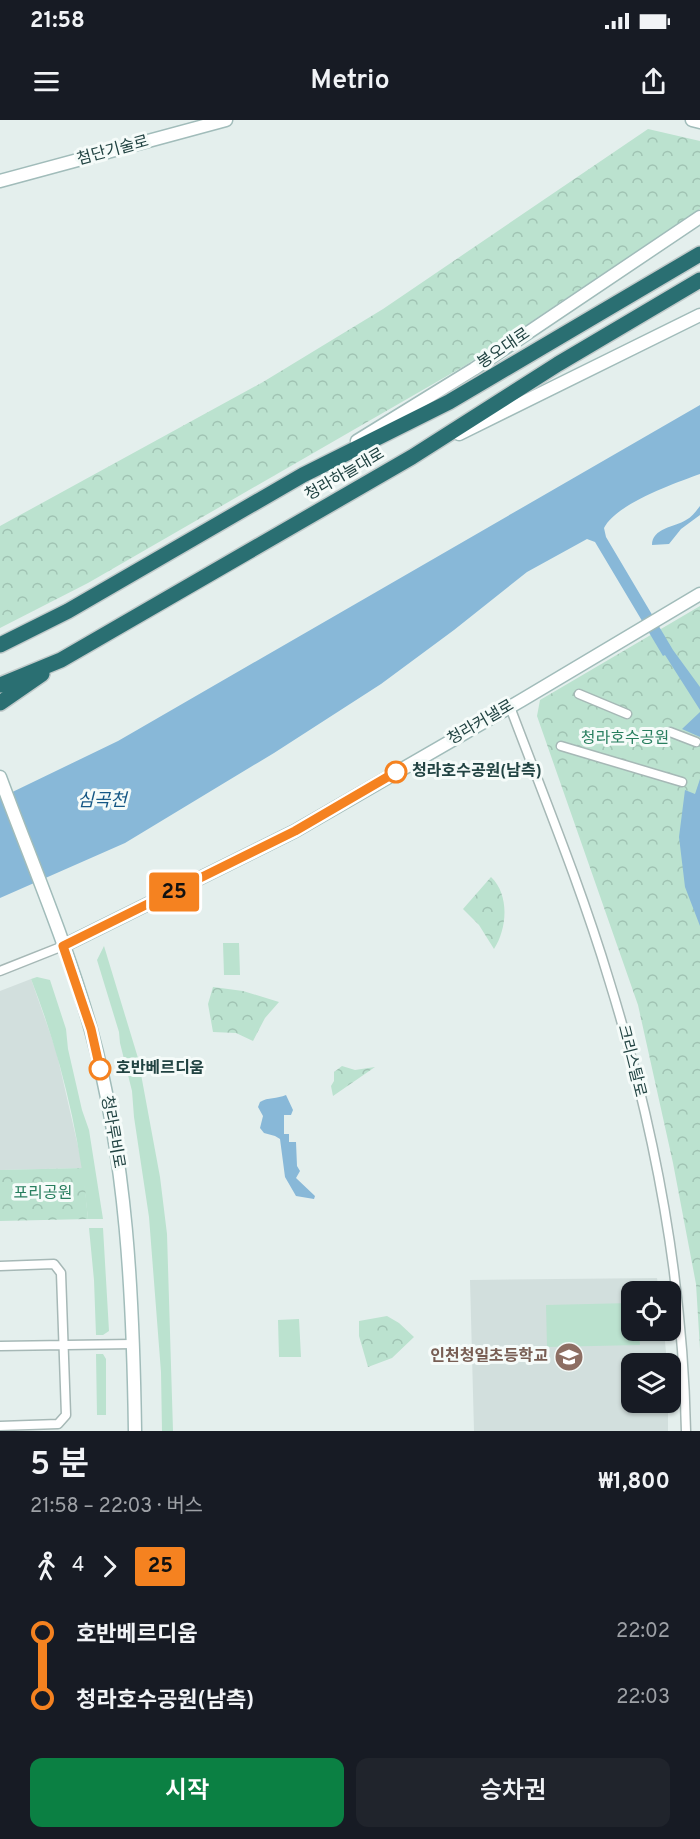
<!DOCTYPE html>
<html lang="ko">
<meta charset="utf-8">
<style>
:root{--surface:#171b24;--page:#20242c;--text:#f1f3f6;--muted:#9ea1a6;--accent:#0b8043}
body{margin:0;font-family:Overpass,"Noto Sans KR",sans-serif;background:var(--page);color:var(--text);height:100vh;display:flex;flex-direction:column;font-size:22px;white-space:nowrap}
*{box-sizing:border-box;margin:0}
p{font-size:20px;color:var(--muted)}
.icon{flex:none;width:33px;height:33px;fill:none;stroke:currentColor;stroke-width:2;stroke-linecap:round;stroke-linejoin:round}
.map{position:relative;height:1311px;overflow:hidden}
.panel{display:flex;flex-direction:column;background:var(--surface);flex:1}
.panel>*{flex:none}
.badge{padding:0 12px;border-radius:4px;font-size:21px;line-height:39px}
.fabs{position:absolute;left:621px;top:1161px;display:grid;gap:12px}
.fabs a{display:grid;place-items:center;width:60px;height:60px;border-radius:12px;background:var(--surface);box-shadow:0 2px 4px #0004;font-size:30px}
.map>.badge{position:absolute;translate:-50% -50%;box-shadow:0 0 0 3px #fff}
.legs{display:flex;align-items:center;gap:9px;height:66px;padding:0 30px;font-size:20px}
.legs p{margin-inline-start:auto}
.summary{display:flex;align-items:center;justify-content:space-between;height:102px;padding:0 30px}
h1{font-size:33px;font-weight:600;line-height:45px}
.action{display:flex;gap:12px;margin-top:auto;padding:12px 30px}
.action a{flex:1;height:69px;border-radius:12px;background:var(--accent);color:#fff;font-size:24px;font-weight:600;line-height:69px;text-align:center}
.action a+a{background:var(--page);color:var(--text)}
ul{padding:0 30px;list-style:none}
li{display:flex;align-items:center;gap:21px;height:66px;font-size:22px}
li i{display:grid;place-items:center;width:9px;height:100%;margin:0 8px;background:currentColor}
li i::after{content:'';width:15px;height:15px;margin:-8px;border:4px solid;border-radius:50%;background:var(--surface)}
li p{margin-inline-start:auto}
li:first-child i{background:linear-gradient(#0000 50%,currentColor 0)}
li:last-child i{background:linear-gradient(currentColor 50%,#0000 0)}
.status{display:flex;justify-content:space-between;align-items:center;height:42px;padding:0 30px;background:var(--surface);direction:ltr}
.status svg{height:16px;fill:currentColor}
header{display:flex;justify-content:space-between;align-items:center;height:78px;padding:0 30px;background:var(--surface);font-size:27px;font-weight:600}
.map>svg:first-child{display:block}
</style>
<div class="status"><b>21:58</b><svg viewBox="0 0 49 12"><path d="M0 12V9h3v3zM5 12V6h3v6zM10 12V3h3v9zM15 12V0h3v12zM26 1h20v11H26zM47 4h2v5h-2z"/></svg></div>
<header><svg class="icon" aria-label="menu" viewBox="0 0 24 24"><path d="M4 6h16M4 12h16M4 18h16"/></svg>Metrio<svg class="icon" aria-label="share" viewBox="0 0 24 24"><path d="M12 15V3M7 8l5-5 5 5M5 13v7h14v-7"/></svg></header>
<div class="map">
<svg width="700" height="1311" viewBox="0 0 700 1311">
<defs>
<pattern id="forest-crowns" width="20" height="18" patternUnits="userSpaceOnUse" patternTransform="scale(1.5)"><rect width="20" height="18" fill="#bbe2cf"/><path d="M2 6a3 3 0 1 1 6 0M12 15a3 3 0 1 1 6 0" fill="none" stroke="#a0c3b3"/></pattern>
</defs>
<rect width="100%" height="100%" fill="#e4efed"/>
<path fill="#d2dfdd" d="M31 859 56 930 83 1048 0 1050V871Z
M657 1158 659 1171 632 1172V1210L664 1211 667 1243 632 1244V1282L668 1283V1311H474L470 1160Z"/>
<path fill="#bbe2cf" d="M223 823H239L240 855H224Z
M104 826 138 938 160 1057 167 1114 173 1311H162L161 1252 149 1097 134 997 132 971 120 923 119 912 97 840Z
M37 857 50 860 66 909 68 929 82 990 89 1010 103 1099H88C80 1016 61 936 31 859Z
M89 1108H103L109 1211 103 1215H96L94 1160Z
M631 1183 632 1210 639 1211 640 1225 547 1227 546 1185Z
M299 1199 301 1237H279L278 1200Z
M96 1234H103L106 1239V1295H97Z"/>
<path fill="url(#forest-crowns)" d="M648 9 700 21V89L466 245 88 463 0 508V406L263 262 383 189Z
M700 486V1229L696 1164 673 1043 638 885 537 596 540 580Z
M491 757C510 775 507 809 494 829L479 805 463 789Z
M213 867 243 871 279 882 265 898 253 921 236 913 213 912 208 884Z
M342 946 355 950 375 947 333 976 331 966 334 961V952Z
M83 1048 88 1099 0 1101V1050Z
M387 1196 399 1203 414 1217 392 1238 368 1247 359 1216V1201Z"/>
<path fill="#88b8d8" d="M700 285V354C675 363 616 384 604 408L606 417 673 530 700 567V590L665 535 663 536 595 422 587 419 527 452 454 510 381 564 274 633 125 723 0 778V678L118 621Z
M700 386V395L681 409 669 424 652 425C652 408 675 407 686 400 692 397 696 391 700 386Z
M700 592V617L682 609Z
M700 659V806L685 767 679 717 685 670 695 674Z
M286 975 293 990 291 995H284V1014H289V1022H296L297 1046 300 1051 296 1058 315 1076 314 1079 296 1076 285 1057 280 1019 275 1016 264 1013 260 1008 263 996 258 987 260 982C268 977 277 979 286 975Z"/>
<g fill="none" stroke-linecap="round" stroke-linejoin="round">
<g stroke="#a6b8b6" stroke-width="11">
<path id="street" d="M579 574 627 594
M510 587C544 677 581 767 609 860 654 1005 683 1159 686 1311
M670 612 696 622
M561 626 682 662
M0 851 63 826
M0 1146 54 1144 61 1153 66 1295 58 1304 0 1306
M0 1226 133 1224"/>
</g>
<g stroke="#a1bcba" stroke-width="15">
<path id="secondary" d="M692 0 700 2
M0 61 226 0
M459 314 700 195
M357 321 474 249 700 97
M0 657C31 741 67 824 91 910 127 1040 133 1176 135 1311
M63 826 295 711 522 580 700 474"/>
</g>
<g stroke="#c1caca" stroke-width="18">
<path id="highway" d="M0 525 68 491 303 355 449 282 700 134
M0 565 61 540 412 337 558 244 700 160
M0 583 42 554"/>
</g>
<use href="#street" stroke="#fff" stroke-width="8"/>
<use href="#secondary" stroke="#fff" stroke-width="12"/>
<use href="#highway" stroke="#2a6f72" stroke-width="15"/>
</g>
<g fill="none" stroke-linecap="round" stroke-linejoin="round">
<g stroke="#fff" stroke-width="14">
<path id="line-1" d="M100 949 91 909 63 826 295 711 396 652"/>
</g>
<use href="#line-1" stroke="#f58220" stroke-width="9"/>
</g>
<defs>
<g id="school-disc" transform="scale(1.5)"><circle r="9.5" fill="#8d6e63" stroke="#f5fbf9"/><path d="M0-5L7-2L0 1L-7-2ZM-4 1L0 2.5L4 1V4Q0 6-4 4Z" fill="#fff"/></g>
</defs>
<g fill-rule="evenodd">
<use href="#school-disc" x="569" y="1237"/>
</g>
<g fill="#fff" stroke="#f58220" stroke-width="3">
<circle cx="396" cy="652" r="10"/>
<circle cx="100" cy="949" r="10"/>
</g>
<g text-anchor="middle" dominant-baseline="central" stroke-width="6" stroke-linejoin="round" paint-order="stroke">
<g font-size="16" fill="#214342" stroke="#f5fbf9">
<text transform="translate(113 31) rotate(-15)">첨단기술로</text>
<text transform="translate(504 229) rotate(-34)">봉오대로</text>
<text transform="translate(345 355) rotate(-30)">청라하늘대로</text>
<text transform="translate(481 603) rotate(-30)">청라커낼로</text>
<text transform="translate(631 941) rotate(76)">크리스탈로</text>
<text transform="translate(112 1012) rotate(80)">청라루비로</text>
</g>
<g font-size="16" fill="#277e5e" stroke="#f5fbf9">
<text x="625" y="619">청라호수공원</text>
<text x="43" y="1074">포리공원</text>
</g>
<g font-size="16" font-weight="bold" fill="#214342" stroke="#f5fbf9" text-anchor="start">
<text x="412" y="652">청라호수공원(남측)</text>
<text x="116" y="949">호반베르디움</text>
</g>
<g font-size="16" font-weight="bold" fill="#785e54" stroke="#f5fbf9" text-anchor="end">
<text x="548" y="1237">인천청일초등학교</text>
</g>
<g font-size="18" font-style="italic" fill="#155785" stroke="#f5fbf9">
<text x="102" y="681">심곡천</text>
</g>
</g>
</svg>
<div class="fabs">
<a><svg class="icon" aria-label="locate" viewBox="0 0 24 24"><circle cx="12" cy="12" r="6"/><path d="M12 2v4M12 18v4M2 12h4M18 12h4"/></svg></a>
<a><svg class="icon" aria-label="layers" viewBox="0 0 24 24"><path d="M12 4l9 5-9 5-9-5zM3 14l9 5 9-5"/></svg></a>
</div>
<b class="badge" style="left:174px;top:772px;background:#f58220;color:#111">25</b>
</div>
<section class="panel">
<div class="summary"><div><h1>5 분</h1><p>21:58 – 22:03 · 버스</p></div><b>₩1,800</b></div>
<div class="legs"><svg class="icon" aria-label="walk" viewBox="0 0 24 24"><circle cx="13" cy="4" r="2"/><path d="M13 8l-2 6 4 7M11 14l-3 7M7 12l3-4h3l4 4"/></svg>4<svg class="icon" aria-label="forward" viewBox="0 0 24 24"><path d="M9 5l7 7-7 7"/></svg><b class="badge" style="background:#f58220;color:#111">25</b></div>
<ul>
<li><i style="color:#f58220"></i><b>호반베르디움</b><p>22:02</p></li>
<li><i style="color:#f58220"></i><b>청라호수공원(남측)</b><p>22:03</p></li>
</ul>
<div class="action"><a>시작</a><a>승차권</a></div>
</section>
